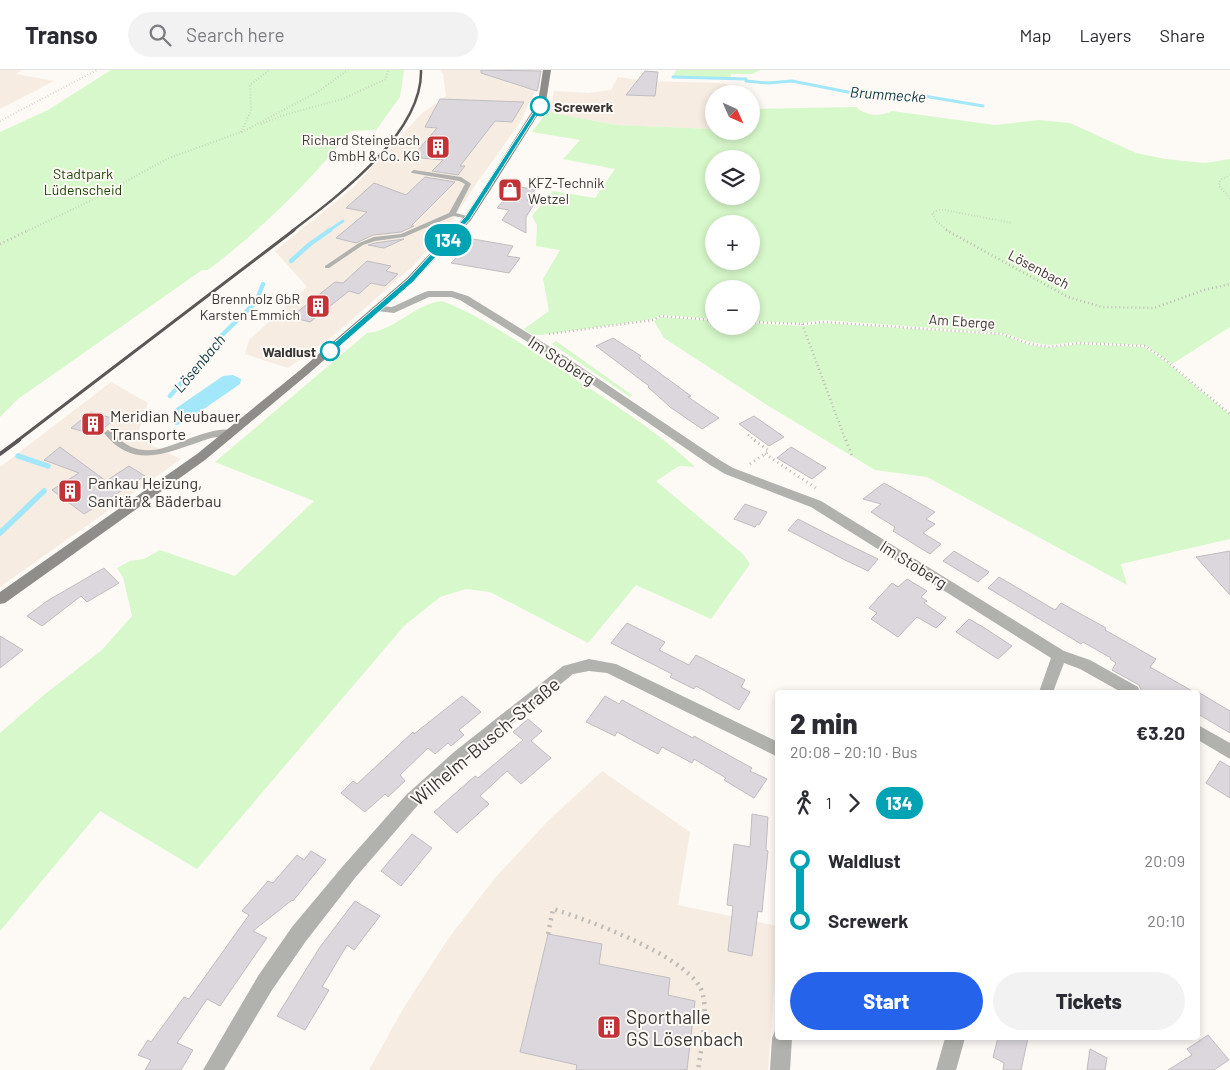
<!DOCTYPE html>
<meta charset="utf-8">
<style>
:root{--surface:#fff;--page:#f2f2f3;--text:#2b2b33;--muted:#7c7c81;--line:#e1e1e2;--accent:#2563eb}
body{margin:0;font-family:Barlow,sans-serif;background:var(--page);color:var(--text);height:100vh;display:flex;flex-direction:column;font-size:19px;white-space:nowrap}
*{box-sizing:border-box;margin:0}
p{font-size:16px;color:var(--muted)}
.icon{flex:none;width:28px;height:28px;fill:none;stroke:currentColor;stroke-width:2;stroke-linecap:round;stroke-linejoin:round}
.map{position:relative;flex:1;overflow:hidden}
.drawer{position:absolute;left:775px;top:620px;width:425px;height:350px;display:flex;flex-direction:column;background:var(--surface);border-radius:5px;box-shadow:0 2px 8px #0003}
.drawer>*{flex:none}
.badge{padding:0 10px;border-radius:16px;font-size:18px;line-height:32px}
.needle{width:32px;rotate:135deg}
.tools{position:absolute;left:705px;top:15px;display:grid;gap:10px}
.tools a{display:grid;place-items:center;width:55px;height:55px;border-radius:50%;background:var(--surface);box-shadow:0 2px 8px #0003;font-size:25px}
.map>.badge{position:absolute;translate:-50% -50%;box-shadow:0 0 0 2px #fff}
.legs{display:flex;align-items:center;gap:8px;height:55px;padding:0 15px;font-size:16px}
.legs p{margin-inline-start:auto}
.overview{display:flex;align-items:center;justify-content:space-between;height:85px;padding:0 15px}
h1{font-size:28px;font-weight:800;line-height:38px}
.action{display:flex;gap:10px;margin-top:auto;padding:10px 15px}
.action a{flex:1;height:58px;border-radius:30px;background:var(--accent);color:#fff;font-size:20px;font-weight:800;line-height:58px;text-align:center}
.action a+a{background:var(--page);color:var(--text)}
ul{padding:0 15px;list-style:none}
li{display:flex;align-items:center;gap:18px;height:60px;font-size:19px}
li i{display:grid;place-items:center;width:8px;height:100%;margin:0 6px;background:currentColor}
li i::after{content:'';width:12px;height:12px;margin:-6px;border:4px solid;border-radius:50%;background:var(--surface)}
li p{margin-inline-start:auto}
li:first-child i{background:linear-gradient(#0000 50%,currentColor 0)}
li:last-child i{background:linear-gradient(currentColor 50%,#0000 0)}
header{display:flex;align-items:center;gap:30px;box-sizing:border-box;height:70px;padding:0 25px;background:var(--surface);border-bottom:1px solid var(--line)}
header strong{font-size:24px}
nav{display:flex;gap:28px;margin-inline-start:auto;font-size:18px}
.search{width:350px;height:45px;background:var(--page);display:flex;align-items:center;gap:12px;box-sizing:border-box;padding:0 18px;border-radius:28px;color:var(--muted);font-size:19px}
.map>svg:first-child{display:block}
</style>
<header>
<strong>Transo</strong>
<div class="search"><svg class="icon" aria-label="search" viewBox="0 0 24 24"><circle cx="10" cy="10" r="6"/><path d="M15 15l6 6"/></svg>Search here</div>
<nav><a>Map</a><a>Layers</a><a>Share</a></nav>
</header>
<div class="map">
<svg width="1230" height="1000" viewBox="0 0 1230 1000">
<rect width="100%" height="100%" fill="#fdf9f5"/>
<path fill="#f6ece2" d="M0 0H22L16 4 54 11 0 39Z
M440 0H541L534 23 519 54 478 111 450 154 413 196 333 266 288 298 245 284 249 270 307 217 275 181 354 117 421 44 446 26 443 4Z
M618 7 646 11 721 13 729 15 730 24H714V59L617 55 547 42 552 32 554 21 589 23 611 20Z
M111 312 148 333 139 360 151 375 181 389 0 517V397Z
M602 701 690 762 678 835 777 856V882L768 1000H369L403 939 448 869 495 808 548 751Z"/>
<path fill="#d7f8ca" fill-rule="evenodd" d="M111 0H404L400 27 376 60 351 61C308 113 262 159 208 200H202L18 329 0 347V62L48 40Z
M676 0H760L752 4H731L730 9 673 6Z
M856 37C866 46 881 47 892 41L995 55 1039 50 1070 53 1136 83 1165 89 1206 93 1230 89V257L1172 294 1145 275 1079 272 1049 275 1030 272 1003 263 823 250 802 253 751 251V219H714V249L662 245 653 249 541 265H533L524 259 549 241 543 209 560 180 536 176 537 155 532 146 553 121 595 128 615 99 563 89 580 70 532 62 547 42 617 55 714 59V61H751V39ZM714 89H751V126H714ZM714 154H751V191H714Z
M442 231C484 247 522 275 560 299 607 330 654 358 695 397L679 396 656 411 743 484 750 494 711 549 636 515 588 573 490 522 466 519 440 527 404 556 197 799 100 741 0 861V663L45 624 102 580 132 546 123 507 117 498 130 491 144 489 160 480 235 506 314 431 215 392 367 263C395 261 414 234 442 231Z
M661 247 714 251V256H751V253L803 256 823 253 1003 265 1029 275 1049 278 1080 274 1144 277 1165 291 1230 345V469L1121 494 1127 515 927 407 875 400 767 335 664 268 654 251Z
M556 271 632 325 630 327 552 274Z"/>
<path fill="#a2e7fa" d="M233 305 241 309 240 314 185 352 177 355 174 354 173 346 175 339 223 306Z"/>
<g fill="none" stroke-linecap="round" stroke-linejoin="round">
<path stroke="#a2e7fa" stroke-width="3" d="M673 7 746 9V11L768 13 792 11 863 25 924 26 983 36
M328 161 343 151"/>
<path stroke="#a2e7fa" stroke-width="4.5" d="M291 191 310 174 330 160
M170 326 188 305 208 287 220 267 256 232 263 214"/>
<path stroke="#a2e7fa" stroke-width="5.5" d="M18 386 48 396
M0 463 44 421"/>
</g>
<path fill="#dbd7dc" stroke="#c0bdc1" d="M481 0 541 1 538 18 537 21 481 3Z
M645 1 658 2 655 26 626 25Z
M440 29 524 32 512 52 495 51 460 96H465L458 105 432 101 443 90 412 87 437 58 425 57Z
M425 107 455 112 411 156H414L401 162 373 165 356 173 336 168 367 142 346 138 374 113 406 125Z
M516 116 535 120 527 130 536 131 526 147V163L502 150 509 140 497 138Z
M404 169 384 178 368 175 375 173Z
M473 169 513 176 507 186 520 188 509 203 451 193 460 184 453 183Z
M367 191 391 196 386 201 398 204 385 216 371 213 359 224 349 221 310 252 291 247 335 212 343 213Z
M613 268 641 286 639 288 691 326 688 327 719 348 702 359 670 337 648 317 649 316 596 276Z
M91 342 115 349 95 365 71 358Z
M754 346 784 367 769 376 739 354Z
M60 377 106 411 129 396 145 406 84 444 52 420 79 403 44 390Z
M791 377 826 398 812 409 777 388Z
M884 413 935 442 926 449 935 454 923 463 941 474 930 484 893 461 895 457 871 442 881 434 863 429Z
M745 434 767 442 759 455 757 454 755 457 734 449Z
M798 449 845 473 878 489 868 501 843 489 788 460Z
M954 481 989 502 978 512 943 491Z
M1230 481V525L1196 487Z
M104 498 119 513 87 532 81 526 42 556 27 546 47 531Z
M999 507 1055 540 1061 533 1106 558 1105 560 1156 589 1150 597 1194 622H1142L1139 615 1112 600 1116 593 1110 589 1111 588 1083 572 1081 574 988 518Z
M907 509 927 521 921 527 927 531 924 533 946 548 936 558 917 547 898 567 871 549 877 543 869 538 892 513 898 517Z
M969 549 983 557 1012 576 998 589 956 562Z
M627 553 665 572 659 580 689 595 696 585 745 610 741 617 750 622 739 640 696 616 694 619 670 607 672 604 611 573Z
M0 566 23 580 0 598Z
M1198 622 1230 641V663L1198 644Z
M462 626 481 642 459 660 464 665 451 676 448 673 435 684 428 678 400 705 405 711 388 727 385 724 365 742 341 723 353 711 357 714 413 662 414 664Z
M605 626 619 634 622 630 693 668 694 666 752 698 750 701 767 709 754 728 724 710 726 708 694 689 692 693 662 677 658 684 617 662 615 666 586 652Z
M528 649 542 661 531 671 551 688 521 714 507 701 480 726 489 734 457 763 434 742 475 706 478 708 523 670 513 662Z
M1220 691 1230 697V728L1206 713Z
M752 744 768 747 766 780 768 781 762 842 758 841 752 886 728 881 733 836 727 835 734 774 750 777Z
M412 764 432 778 401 816 381 801Z
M311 781 326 790 293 831 292 830 253 861 267 868 244 901 220 936 207 929 177 973 193 980 181 1000H145L151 990 138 985 148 970 151 972 184 927 189 929 249 845 242 841 268 811 273 813 297 785 304 790Z
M355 831 380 846 354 880 347 875 322 917 329 920 305 960 277 946 320 877Z
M548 864 602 874 599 894 670 908 668 925 695 931 687 1000H576L577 995 520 982Z
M1208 965 1229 990 1214 1000H1168L1192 985 1187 979Z
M998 968H1028L1021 1000H1003L1004 993 993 987Z
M1090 979 1107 988 1105 1000H1087Z"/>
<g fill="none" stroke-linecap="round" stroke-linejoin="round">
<path stroke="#bfbcb9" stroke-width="2" stroke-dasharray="0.5 2.5" stroke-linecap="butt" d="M0 51 97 0
M261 54 284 45 343 29 386 9 388 0
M241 62 251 41 250 15 269 0
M1230 105 1220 110 1219 116 1230 128
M27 161 90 131 169 88 244 61 319 21 348 0
M949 161 936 151 932 143 938 140H945L1012 153"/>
<path stroke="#bfbcb9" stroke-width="2.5" stroke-dasharray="1 3" stroke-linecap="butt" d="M946 160 1068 227 1102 237 1154 238 1204 220 1230 214
M0 174 29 160
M751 252 802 254 823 252 1003 264 1030 274 1049 277 1080 273 1145 276 1164 289 1230 344
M802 254 846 371
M549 264 653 250 661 246 714 250
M748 365 756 371"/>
<path stroke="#bfbcb9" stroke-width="3" stroke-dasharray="1 4" stroke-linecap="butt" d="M846 370 852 386
M765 384 816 418
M750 394 769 381 754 370"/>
<path stroke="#bfbcb9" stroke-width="4.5" stroke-dasharray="2 5" stroke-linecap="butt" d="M548 864 553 839C588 850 681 884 700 917 710 935 701 980 698 1000"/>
<path fill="#b1b1ae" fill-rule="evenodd" d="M414 100 461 107 470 113 471 114 456 143 470 147V149L453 146 404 167 375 171 363 175 329 198H325V196L359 173 374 167 401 164 449 143 465 114 459 111 412 103 411 102Z
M108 360C114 362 118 368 123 372 135 381 149 382 163 378 180 374 223 351 236 363 231 368 218 366 211 368 172 380 135 403 104 363Z"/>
<path fill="#b1b1ae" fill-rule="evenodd" d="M428 221H452L468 226 563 285 718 389 733 398 821 431 1064 581 1090 590 1138 617 1140 622H1121L1080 599 1064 593 1053 622H1039L1051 588 811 437 725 404 710 395 555 289 460 230 451 227H429L394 243 377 241 372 238C378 233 383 237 391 237 397 236 418 224 428 221Z
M589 589 616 594 778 672V687L607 603 589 601 573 604 466 692 418 735 355 808 306 871 272 920 224 1000H203L258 906 292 857 343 796 406 725 454 682 563 596Z
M1198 655 1230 673V689L1198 670Z
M778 960V968H792L790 1000H770L772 968 775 961Z
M945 968H965L956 1000H936Z"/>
<path fill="#8e8d8a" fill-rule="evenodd" d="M543 0H551L546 32 493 116 471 150 413 212 307 305 205 390 5 533 0 534V522L197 384 299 301 407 208 465 146 485 116 538 32Z"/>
<path stroke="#5a5756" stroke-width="2.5" d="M292 161C338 126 423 63 421 0"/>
<path stroke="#5a5756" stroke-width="3" d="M17 371 294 160"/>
<path stroke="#5a5756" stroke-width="4" d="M0 384 19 370"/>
</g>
<path fill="#00a3b4" stroke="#fff" d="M538 35 542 36 470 149 413 212 332 283H327V279L408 209 465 147Z"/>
<defs>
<g id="building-square" transform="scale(1.25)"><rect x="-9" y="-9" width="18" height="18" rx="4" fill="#c23236" stroke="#fdf9f5"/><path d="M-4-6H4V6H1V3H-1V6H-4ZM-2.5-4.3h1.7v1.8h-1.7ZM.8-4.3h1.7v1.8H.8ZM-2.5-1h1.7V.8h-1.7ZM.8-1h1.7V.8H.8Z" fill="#fff"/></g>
<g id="shop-square" transform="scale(1.25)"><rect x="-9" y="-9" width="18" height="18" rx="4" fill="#c23236" stroke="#fdf9f5"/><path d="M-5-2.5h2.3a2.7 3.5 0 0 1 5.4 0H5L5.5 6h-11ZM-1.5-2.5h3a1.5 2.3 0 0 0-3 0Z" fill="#fff"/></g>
</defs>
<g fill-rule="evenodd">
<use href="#building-square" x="438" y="77"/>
<use href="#shop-square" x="510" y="120"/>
<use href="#building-square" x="318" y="236"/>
<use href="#building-square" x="93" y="354"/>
<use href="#building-square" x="70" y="421"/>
<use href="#building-square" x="609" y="957"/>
</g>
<g fill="#fff" stroke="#00a3b4" stroke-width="2.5">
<circle cx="540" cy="36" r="9"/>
<circle cx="330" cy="281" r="9"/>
</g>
<g text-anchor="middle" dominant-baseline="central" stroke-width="4" stroke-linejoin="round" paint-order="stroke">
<g font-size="14" font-weight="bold" fill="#393736" stroke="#fdf9f5" text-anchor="start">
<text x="554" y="36">Screwerk</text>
<text x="316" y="281" text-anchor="end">Waldlust</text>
</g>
<g font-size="14" fill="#393736" stroke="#fdf9f5" text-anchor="end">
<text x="420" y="69">Richard Steinebach<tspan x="420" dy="16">GmbH &amp; Co. KG</tspan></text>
<text x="528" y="112" text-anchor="start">KFZ-Technik<tspan x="528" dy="16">Wetzel</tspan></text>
<text x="300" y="228">Brennholz GbR<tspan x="300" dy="16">Karsten Emmich</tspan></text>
</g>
<g font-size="14" fill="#1e4508" stroke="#fdf9f5">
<text x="83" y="103">Stadtpark<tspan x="83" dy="16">Lüdenscheid</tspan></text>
</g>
<g font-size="14" fill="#393736" stroke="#fdf9f5">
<text transform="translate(1039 199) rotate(28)">Lösenbach</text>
<text transform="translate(962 251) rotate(4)">Am Eberge</text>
</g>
<g font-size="15" font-style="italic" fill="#0a3640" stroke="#fdf9f5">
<text transform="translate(888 24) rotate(4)">Brummecke</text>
<text transform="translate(199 293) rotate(-50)">Lösenbach</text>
</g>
<g font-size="16" fill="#393736" stroke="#fdf9f5">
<text transform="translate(562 290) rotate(33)">Im Stoberg</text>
<text transform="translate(914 494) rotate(32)">Im Stoberg</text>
</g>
<g font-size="16" fill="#393736" stroke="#fdf9f5" text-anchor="start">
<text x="110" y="345">Meridian Neubauer<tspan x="110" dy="18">Transporte</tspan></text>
<text x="88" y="412">Pankau Heizung,<tspan x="88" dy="18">Sanitär &amp; Bäderbau</tspan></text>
</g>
<g font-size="19" fill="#393736" stroke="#fdf9f5">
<text transform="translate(485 671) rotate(-40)">Wilhelm-Busch-Straße</text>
</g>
<g font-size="19" fill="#393736" stroke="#fdf9f5" text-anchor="start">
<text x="626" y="946">Sporthalle<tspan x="626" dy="22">GS Lösenbach</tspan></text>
</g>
</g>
</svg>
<div class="tools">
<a><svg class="needle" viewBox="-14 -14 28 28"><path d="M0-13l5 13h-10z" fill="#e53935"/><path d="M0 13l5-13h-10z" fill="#7c7c81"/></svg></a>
<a><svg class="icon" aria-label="layers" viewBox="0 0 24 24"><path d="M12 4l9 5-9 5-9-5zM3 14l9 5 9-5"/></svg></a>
<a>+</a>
<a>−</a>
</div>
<b class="badge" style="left:448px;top:170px;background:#00a3b4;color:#fff">134</b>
<section class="drawer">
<div class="overview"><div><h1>2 min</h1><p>20:08 – 20:10 · Bus</p></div><b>€3.20</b></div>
<div class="legs"><svg class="icon" aria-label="walk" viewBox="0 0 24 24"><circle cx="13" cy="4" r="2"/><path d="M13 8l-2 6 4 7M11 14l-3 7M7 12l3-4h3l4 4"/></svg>1<svg class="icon" aria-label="forward" viewBox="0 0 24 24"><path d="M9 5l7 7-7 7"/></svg><b class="badge" style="background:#00a3b4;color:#fff">134</b></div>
<ul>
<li><i style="color:#00a3b4"></i><b>Waldlust</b><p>20:09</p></li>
<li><i style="color:#00a3b4"></i><b>Screwerk</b><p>20:10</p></li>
</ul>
<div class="action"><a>Start</a><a>Tickets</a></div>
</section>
</div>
